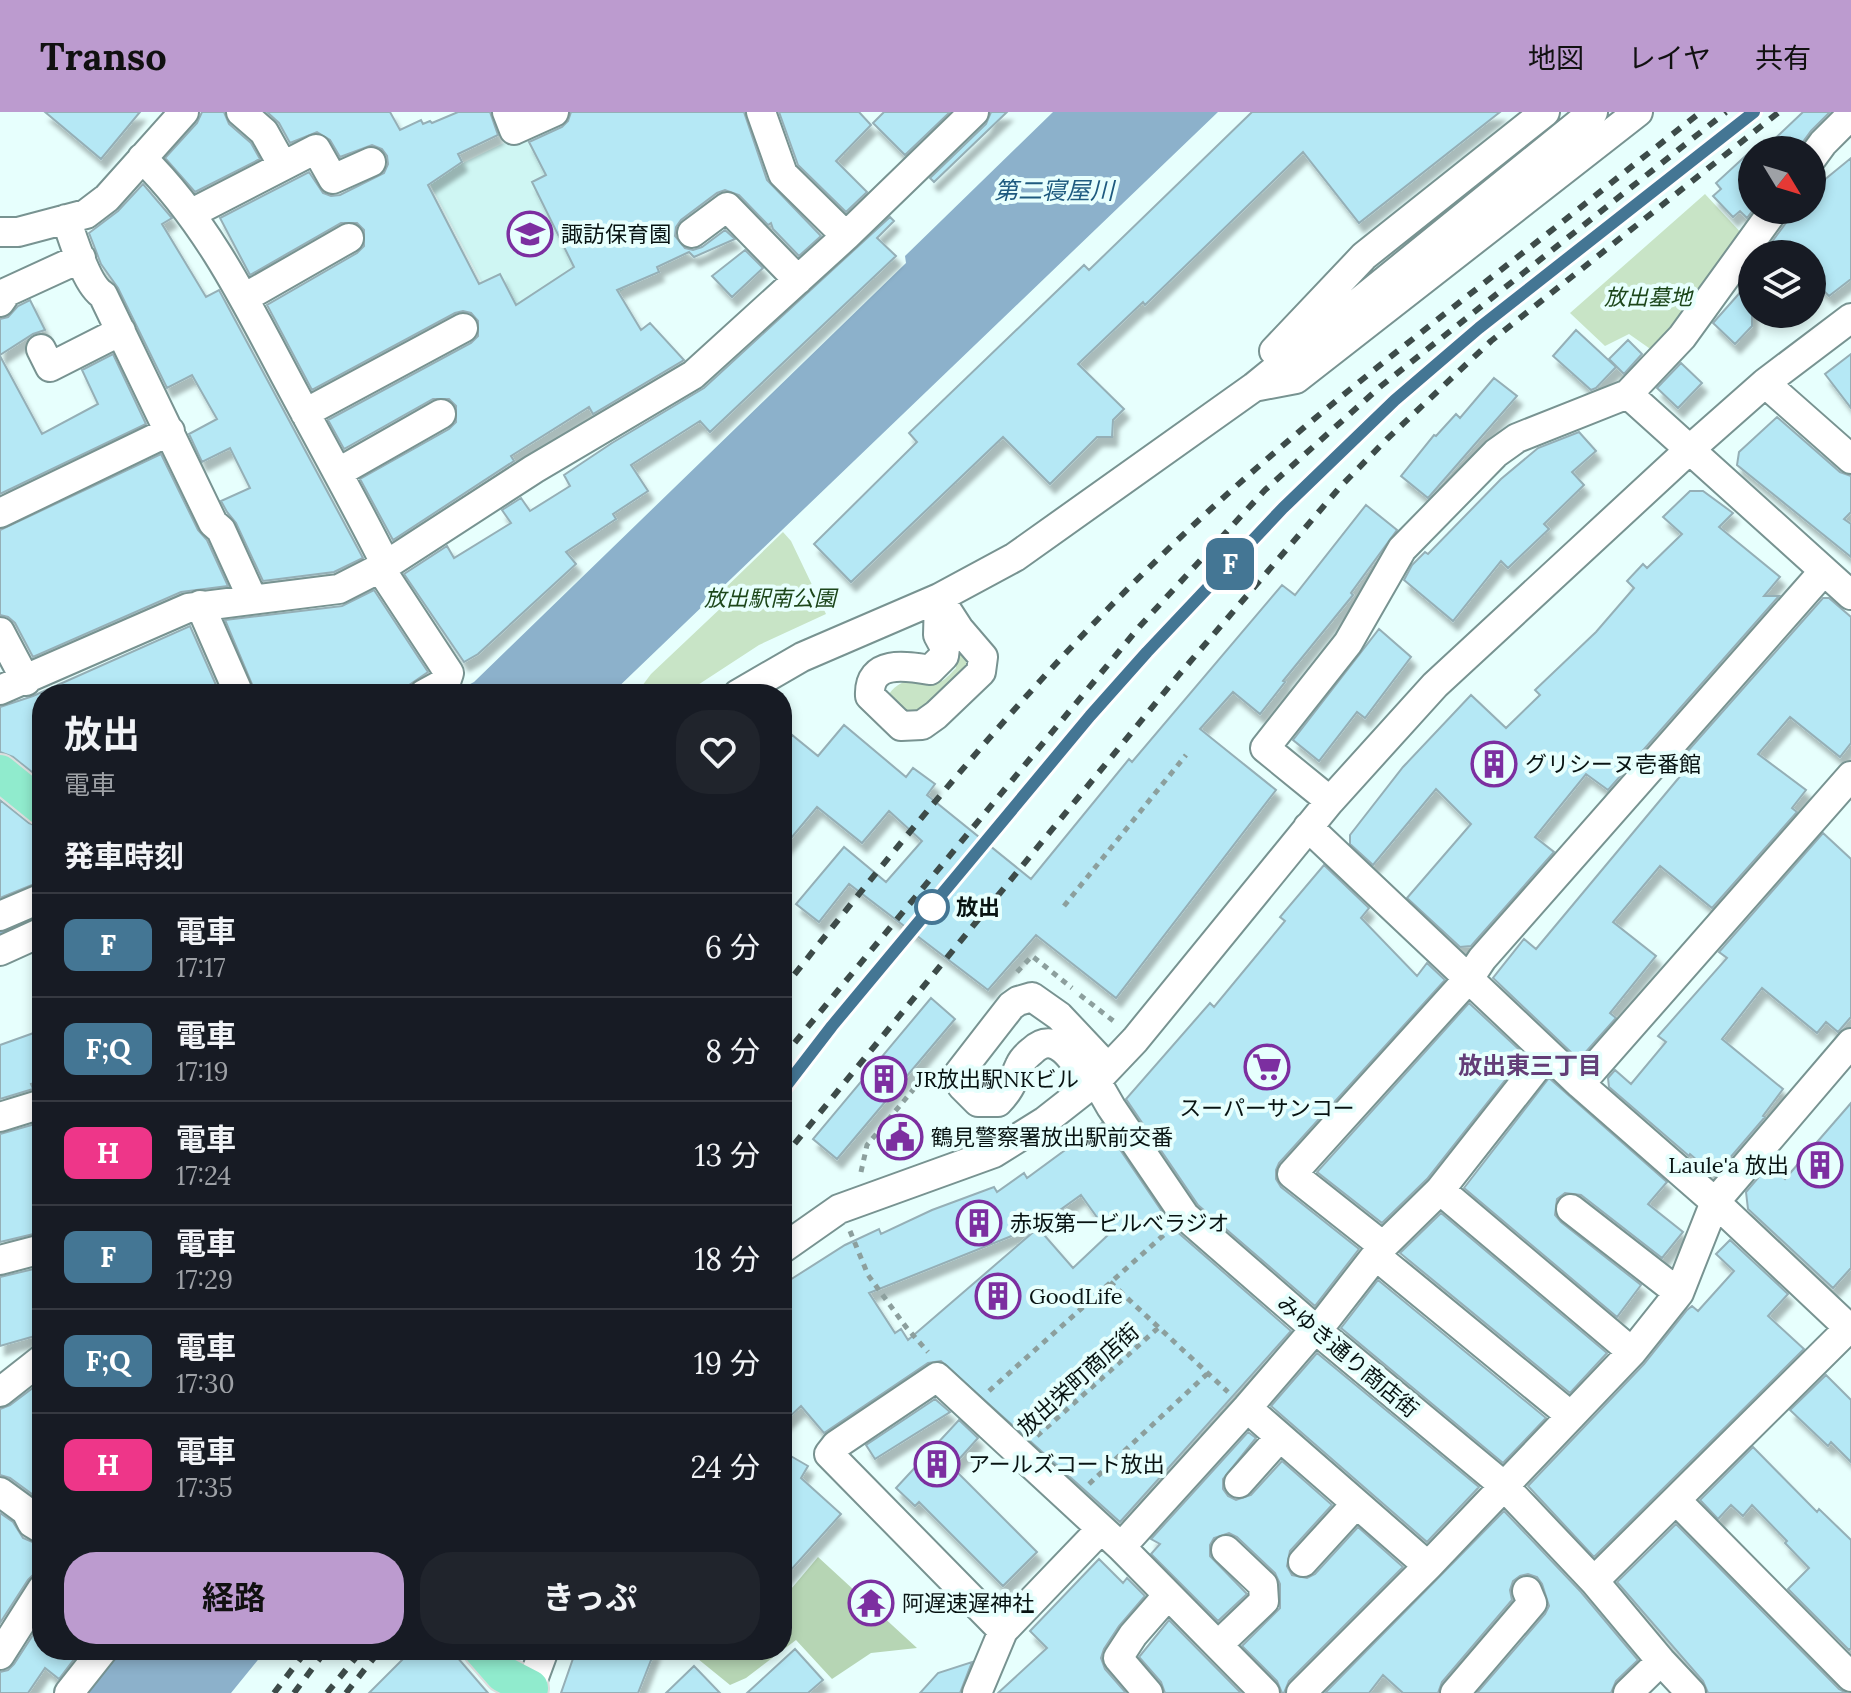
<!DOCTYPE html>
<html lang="ja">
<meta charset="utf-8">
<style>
:root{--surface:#171b24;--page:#20242c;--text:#f1f3f6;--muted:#9ea1a6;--line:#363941;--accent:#bc9bcf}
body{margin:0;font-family:Lora,"Noto Sans JP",serif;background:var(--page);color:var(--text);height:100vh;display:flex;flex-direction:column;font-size:30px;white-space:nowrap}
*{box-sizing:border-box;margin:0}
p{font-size:26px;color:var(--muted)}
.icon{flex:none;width:44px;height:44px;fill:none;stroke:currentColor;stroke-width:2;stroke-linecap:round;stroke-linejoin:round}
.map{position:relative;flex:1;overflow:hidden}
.details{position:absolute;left:32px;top:572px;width:760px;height:976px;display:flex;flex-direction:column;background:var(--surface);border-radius:32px;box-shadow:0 4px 12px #0003}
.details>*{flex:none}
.badge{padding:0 16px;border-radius:12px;font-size:28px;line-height:52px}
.needle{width:52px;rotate:128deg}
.tools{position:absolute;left:1738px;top:24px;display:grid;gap:16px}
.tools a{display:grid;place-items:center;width:88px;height:88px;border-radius:50%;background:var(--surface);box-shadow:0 4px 12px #0003;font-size:40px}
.map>.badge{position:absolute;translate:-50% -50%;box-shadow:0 0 0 4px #fff}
h2{padding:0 32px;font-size:30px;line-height:72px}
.round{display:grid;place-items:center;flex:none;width:84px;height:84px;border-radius:32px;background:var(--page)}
.overview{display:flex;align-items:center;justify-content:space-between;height:136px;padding:0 32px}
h1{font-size:38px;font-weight:700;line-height:60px}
.cta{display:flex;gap:16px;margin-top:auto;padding:16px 32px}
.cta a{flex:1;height:92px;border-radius:32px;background:var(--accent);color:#111;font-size:32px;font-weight:700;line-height:92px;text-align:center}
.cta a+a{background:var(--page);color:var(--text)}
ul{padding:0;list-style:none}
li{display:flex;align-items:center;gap:24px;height:104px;padding:0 32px;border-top:2px solid var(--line)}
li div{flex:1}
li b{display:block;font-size:30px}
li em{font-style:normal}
li .badge{min-width:88px;font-weight:700;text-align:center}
header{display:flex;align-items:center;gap:48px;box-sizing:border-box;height:112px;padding:0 40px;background:var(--accent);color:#111}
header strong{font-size:38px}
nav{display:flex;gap:44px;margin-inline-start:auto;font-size:28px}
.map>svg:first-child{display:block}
</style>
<header>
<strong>Transo</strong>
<nav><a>地図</a><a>レイヤ</a><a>共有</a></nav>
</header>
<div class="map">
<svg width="1851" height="1581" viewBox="0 0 1851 1581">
<defs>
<filter id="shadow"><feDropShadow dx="5" dy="9" stdDeviation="2" flood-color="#0004"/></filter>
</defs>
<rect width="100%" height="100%" fill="#e7fffd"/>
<path fill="#cff6f3" d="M555 6 632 172 521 245 428 68Z"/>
<path fill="#c8e4c6" d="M1705 82 1744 124 1656 241 1629 222 1605 234 1570 201Z
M783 420 791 429 826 502 759 533 684 582H636L651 562 724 493 717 484Z
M956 525 966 548V561L923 601 908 602 892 591 889 582C908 557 920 579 942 569 947 566 952 560 956 556Z"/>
<path fill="#b6d5b4" d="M818 1445 917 1536 871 1541 832 1567 796 1528 746 1566 730 1573 698 1547H674L677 1538H782V1481L786 1483Z"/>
<path fill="#8cb1cb" d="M1053 0H1218L611 582H451L474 570 906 151 905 144Z
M117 1538H266L231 1581H82Z"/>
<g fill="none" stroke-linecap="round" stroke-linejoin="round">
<path stroke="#8cb1cb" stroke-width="50" d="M0 819 42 803"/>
</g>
<path fill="#b5e8f5" stroke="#95afb6" stroke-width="2" fill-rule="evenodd" filter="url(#shadow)" d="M45 0H140L101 47Z
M202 0H224L229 12 251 31 260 47 195 80 165 46 197 11Z
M267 0H390L400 18 421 8 423 12 430 9 432 11 458 0H490L498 23 458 42 462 50 428 73 479 172 500 162 516 193 574 155 532 70 546 63 529 30 562 15 568 9 571 0H744L767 68 821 124 799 144 773 117 771 111 768 113 739 83 725 78 717 81 681 108 676 115 675 124 685 136 693 138 702 135 725 118 735 127 694 145 689 140 657 155 659 160 617 178 641 218 650 211 684 248 593 302 589 295 511 344 514 349 393 428 360 367 449 317 456 310V294L449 287H433L344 337 328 308 471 231 478 224V209L471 201 463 199 455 201 312 278 267 193 357 141 364 134V118L357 111H341L250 163 220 106 309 60 323 81 331 84 340 83 384 61 388 52 387 44 382 37 372 33 340 45 330 28 317 20 290 31 279 11Z
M779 0H859L871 13 836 49 867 80 846 100 798 53Z
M884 0H950L905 43 873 11Z
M991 0H1007L934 70 930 66 986 12Z
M1252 0H1500L1359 111 1303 40 1145 193 1143 190 1078 252 1124 297 1113 308 1112 325H1097L1050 372 1003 325 851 470 814 432 917 330 909 321 1084 153 1089 158Z
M1803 0H1830L1811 19 1797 38H1763Z
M1752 38 1753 98 1747 106 1740 99 1733 105 1713 84 1721 77 1716 71Z
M1851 46V167L1829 184 1812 167V142H1763L1788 108 1791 98H1812V78Z
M143 72 172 106 162 112 206 185 219 178 363 446 334 460 263 469 236 411 227 400 221 389 250 376 230 336 202 350 189 322 217 307 192 263 167 276 118 176 101 152 89 121 118 99Z
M890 105 894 109 877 126 896 144 710 320 700 309 631 353 648 379 613 402 616 407 566 440 576 452 478 542 464 550 404 462 447 434 454 446 511 411 502 398 521 386 530 399 570 374 564 363 612 331 704 276Z
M745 138 763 156 732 185 712 164Z
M1752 167V214L1735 232 1713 211Z
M30 188 45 218 33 222 0 243V207L8 205 18 194Z
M1576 218 1616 255 1596 276 1591 278 1553 244Z
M1628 228 1642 242 1624 262 1609 247Z
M113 242 146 312 0 382V244L42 322 98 292 82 258Z
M1851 242V296L1825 262Z
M1681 251 1702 271 1678 296 1657 276Z
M1494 266 1517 284 1428 386 1401 364 1434 323 1436 324 1456 302 1460 306Z
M1777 305 1840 360 1851 364V400L1844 407 1851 412V445L1737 353 1739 340Z
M1579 320 1596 339 1572 360 1584 373 1544 412 1549 417 1508 456 1501 449 1453 509 1404 468 1412 453 1425 440 1428 442 1501 367 1538 336Z
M161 342 198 418 207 428 228 474 181 480 33 545 15 511 8 505 0 503V418Z
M1690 379H1703L1733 401 1719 415 1780 465 1764 484H1779L1608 678 1586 662 1535 725 1554 740 1471 834 1460 835 1407 786 1471 712 1436 677 1373 753 1350 732V723L1403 655 1471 583 1506 616 1540 583 1535 578 1596 520 1634 476 1627 469 1643 452 1647 456 1682 422 1663 405Z
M1366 393 1397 418 1351 481 1353 483 1283 569 1285 570 1260 602 1233 580 1200 617 1276 678 1116 886 1036 823 988 878 849 772 819 810 796 792 844 735 886 770 922 729 889 699 862 731 817 695 782 737V635L792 623 818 644 844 613 906 665 913 656 935 672 927 683 1031 767 1129 647 1132 650 1282 473 1295 483Z
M374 478 428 560 396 582H256L225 508 342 494Z
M1823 486H1829L1851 505V631L1840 645 1790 605 1758 642 1806 678 1792 696 1797 700 1712 796 1660 754 1613 810 1656 844 1610 901 1616 906 1584 942 1575 944 1493 866 1524 827 1536 837 1687 656 1679 649Z
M190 514 220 582H42V668L13 645 0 640V595L33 584Z
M1379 517 1411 545 1365 606 1357 600 1319 649 1293 628Z
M0 688 29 711 42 716V769L0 786Z
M1823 721 1851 747V905L1838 920 1826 910 1817 921 1762 876 1722 927 1783 977 1763 1004 1765 1005 1717 1061 1713 1062 1690 1042 1689 1044 1609 975 1608 966 1615 958 1631 972 1666 930 1658 924 1727 846 1719 840Z
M1324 753 1369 796 1361 806 1417 864 1427 851 1445 868 1279 1051 1276 1058V1067L1281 1075 1359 1137 1315 1194 1198 1093 1126 987 1210 891 1214 895 1285 809 1280 805Z
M931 886 955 907 837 1047 813 1027Z
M1469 891 1525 943 1427 1067 1382 1111 1317 1060Z
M42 918V969L31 972 33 977 0 987V933Z
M1549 966 1667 1070 1648 1092 1683 1120 1662 1146 1581 1083 1565 1081 1557 1087 1555 1103 1561 1110 1641 1173 1617 1205 1464 1076Z
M1851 991V1156L1833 1176 1748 1097 1746 1080 1769 1053 1785 1067Z
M42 1010V1120L0 1130V1022Z
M1102 1011 1174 1117 1291 1219 1120 1410 941 1249 928 1251 824 1321 801 1294 782 1312V1173L845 1133 879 1117 881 1122 932 1098 994 1075 997 1080 1024 1061 1027 1066ZM1081 1083 1109 1122 1073 1156 1038 1116 908 1228 901 1217 895 1221 869 1181 1039 1113Z
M1441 1101 1607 1241 1570 1281 1400 1141Z
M1730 1128 1788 1182 1768 1204 1804 1237 1594 1445 1528 1374 1644 1252 1687 1198 1692 1194 1698 1199 1734 1159 1716 1142Z
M42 1155V1222L0 1234V1165Z
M1378 1168 1546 1306 1503 1351 1341 1216Z
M1317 1241 1479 1375 1427 1430 1271 1294Z
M1826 1263 1851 1288V1350L1831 1330 1828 1334 1790 1298Z
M42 1269V1393L36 1385 10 1366 0 1363V1297L10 1293Z
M935 1287 950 1300 875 1347 866 1333Z
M959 1308 978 1326 952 1355 1037 1440 1003 1474 919 1390 915 1394 896 1376Z
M1248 1320 1256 1326 1223 1367V1377L1228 1384 1236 1388 1251 1383 1282 1349 1332 1393 1290 1439 1287 1454 1292 1463 1307 1466 1315 1462 1358 1415 1403 1455 1289 1569 1284 1581H1282L1277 1569 1242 1534 1280 1496V1472L1275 1461 1237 1425 1229 1421 1214 1426 1210 1433V1444L1247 1482 1218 1509 1151 1442 1160 1432 1151 1427Z
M1753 1335 1817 1400 1819 1397 1851 1428V1536L1849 1538 1788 1477 1809 1456 1785 1431 1787 1429 1752 1393 1743 1404 1731 1393 1718 1407 1700 1388Z
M782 1339 808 1354 801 1366 841 1402 782 1468Z
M1504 1399 1581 1480 1638 1548 1616 1569 1611 1581H1477L1545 1502 1549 1494 1542 1472 1537 1465 1528 1462 1520 1464 1513 1469 1510 1478 1512 1488 1442 1570 1438 1581H1403L1383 1563 1369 1581H1325Z
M0 1401 13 1410 23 1426 42 1434V1460L34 1462 28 1468 0 1511Z
M1676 1412 1839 1577 1846 1581H1708L1703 1569 1617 1470Z
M1099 1447 1123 1471 1127 1466 1145 1484 1119 1514 1104 1537 1101 1546 1105 1557 1126 1581H998L1047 1536 1030 1519Z
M1169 1508 1241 1581H1165L1161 1570 1139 1545Z
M42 1509V1538H81L59 1567 45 1556 28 1581H0V1560L8 1558 14 1552Z
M795 1537 823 1568 808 1581H747Z
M412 1538H451L488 1581H369Z
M576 1538H655L638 1581H561Z
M972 1550 960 1581H920L938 1561Z
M694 1554 720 1581H666Z"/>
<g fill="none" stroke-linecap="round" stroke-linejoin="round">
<g stroke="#789391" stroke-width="32">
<path id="minor" d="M241 0 264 20 283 54
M507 0 514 18 554 0
M761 0 783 62 846 124
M142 46C207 110 246 190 288 269 321 331 355 391 386 453
M1812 46 1823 31 1851 3
M1774 98 1682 225 1628 282 1851 483
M192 101 316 37 333 67 371 50
M66 107C73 126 86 173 103 183L213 411 221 418 252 486
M0 120H18L86 102 107 86 184 0
M692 121 727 95 798 168
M244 186 349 126
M0 190 7 180 81 146
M41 237 50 255 121 219
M1274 239 1364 144 1545 0
M1765 271 1851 347
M1259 274 1296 267 1638 0
M305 301 463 216
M339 360 441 302
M0 401 170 319
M380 456 449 561 446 570 424 582
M939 486 959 517 983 545 981 560 936 603 922 613 901 614 870 584C868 547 907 554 930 558L944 544 945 536 938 523Z
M200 493 239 582
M0 520 26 569
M0 578 188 496 339 477 386 453 534 357 693 263 846 124 974 0
M738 582 802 545 939 486 1015 445 1254 275 1593 0
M1330 689 1265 636 1348 531 1402 437 1496 341 1517 326 1628 282
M1308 715 1580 972 1715 1090 1851 1218
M0 804 42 786
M0 839 42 820
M1096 969 1111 995 1185 1104 1315 1217 1503 1373 1594 1469 1661 1549 1691 1581
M1580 972 1851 664
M1090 974C1078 955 1057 914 1032 939 1027 943 1022 948 1020 953 1013 968 1010 978 998 990H978L962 974 959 961 1011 894 1018 889 1032 885 1059 904 1108 956
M0 1005 42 992
M1440 1078 1632 1240
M1571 1097 1679 1181
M1383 1134 1292 1062 1470 865 1482 847 1823 460
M782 1137 839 1097 994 1041 1045 1009 1096 969 1135 928 1330 689 1435 573 1688 339 1765 271 1851 206
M1376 1144 1571 1304
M0 1148 42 1137
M1317 1219 1383 1134 1440 1078 1547 942
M0 1280 42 1247
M1247 1296 1428 1454
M1239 1371 1280 1325
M0 1380 26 1399 32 1411 42 1417
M1676 1388 1851 1565
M1121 1435 1247 1296 1315 1217
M1303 1450 1356 1392
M1594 1469 1851 1214
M1003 1519 829 1342 836 1333 937 1265 1121 1435 1265 1581
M1218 1533 1264 1489 1263 1473 1226 1438
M0 1543 42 1477
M530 1576 544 1538
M69 1581 103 1538
M977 1581 1003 1519 1101 1417
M1148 1581 1118 1546 1133 1523 1168 1483
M1301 1581 1428 1454 1632 1240 1679 1181 1715 1090 1851 931
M1455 1581 1532 1491 1527 1479
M1628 1581 1661 1549"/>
</g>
<g stroke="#dcdede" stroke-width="40">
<path id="major" d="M0 661 42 695
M482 1538 503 1562 530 1576 529 1581"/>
</g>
<path stroke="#8c9f9d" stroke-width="5" stroke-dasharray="6 6" stroke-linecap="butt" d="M1064 794 1186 643
M1017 860 1032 844 1072 876
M1080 883 1116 911
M861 1060 867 1033 933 954
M850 1119 868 1163 906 1215 928 1240
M1110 1170 1228 1280
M989 1279 1167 1120
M1037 1324 1158 1216
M1089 1372 1207 1262"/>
<use href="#minor" stroke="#fff" stroke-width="28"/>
<use href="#major" stroke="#90ebcd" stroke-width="36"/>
<path stroke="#3d4b49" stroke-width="6" stroke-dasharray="10 10" stroke-linecap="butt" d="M782 878C902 728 1023 577 1161 444 1273 335 1397 239 1520 143 1581 96 1640 47 1701 0
M782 946 1140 514 1265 378 1381 274 1726 0
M782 980 832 914 1104 589 1283 396 1395 288 1479 216 1754 0
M782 1047 1177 565 1341 374 1387 327 1491 229 1779 0
M274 1581 307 1538
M294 1581 326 1538
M327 1581 362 1538
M346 1581 380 1538"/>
</g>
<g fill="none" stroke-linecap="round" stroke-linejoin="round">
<g stroke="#fff" stroke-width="18">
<path id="line" d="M782 979 832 914 1090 604 1147 540 1283 396 1395 288 1479 216 1754 0"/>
</g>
<use href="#line" stroke="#447694" stroke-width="12"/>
</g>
<defs>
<g id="school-ring" transform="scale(2.3)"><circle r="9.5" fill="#e7fffd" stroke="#7c2fa0" stroke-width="1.5"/><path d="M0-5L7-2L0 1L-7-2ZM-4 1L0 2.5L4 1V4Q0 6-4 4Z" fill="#7c2fa0"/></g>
<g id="building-ring" transform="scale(2.3)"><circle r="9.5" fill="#e7fffd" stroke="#7c2fa0" stroke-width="1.5"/><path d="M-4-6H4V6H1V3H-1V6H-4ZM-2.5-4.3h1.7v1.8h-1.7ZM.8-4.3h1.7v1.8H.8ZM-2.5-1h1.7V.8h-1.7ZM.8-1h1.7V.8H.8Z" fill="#7c2fa0"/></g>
<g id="supermarket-ring" transform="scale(2.3)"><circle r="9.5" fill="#e7fffd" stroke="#7c2fa0" stroke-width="1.5"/><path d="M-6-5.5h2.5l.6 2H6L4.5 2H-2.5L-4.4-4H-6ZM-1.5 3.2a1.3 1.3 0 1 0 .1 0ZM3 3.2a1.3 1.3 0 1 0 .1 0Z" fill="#7c2fa0"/></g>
<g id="civic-ring" transform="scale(2.3)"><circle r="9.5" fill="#e7fffd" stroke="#7c2fa0" stroke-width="1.5"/><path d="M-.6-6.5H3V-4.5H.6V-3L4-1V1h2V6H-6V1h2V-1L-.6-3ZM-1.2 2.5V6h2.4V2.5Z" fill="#7c2fa0"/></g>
<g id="temple-ring" transform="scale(2.3)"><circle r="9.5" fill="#e7fffd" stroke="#7c2fa0" stroke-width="1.5"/><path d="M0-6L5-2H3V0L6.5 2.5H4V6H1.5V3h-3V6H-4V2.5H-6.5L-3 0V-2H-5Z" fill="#7c2fa0"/></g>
</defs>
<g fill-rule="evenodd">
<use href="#school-ring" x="530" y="122"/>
<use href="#building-ring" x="1494" y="652"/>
<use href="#supermarket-ring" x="1267" y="955"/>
<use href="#building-ring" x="884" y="967"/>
<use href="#civic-ring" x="900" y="1025"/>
<use href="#building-ring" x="1820" y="1053"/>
<use href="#building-ring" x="979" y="1111"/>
<use href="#building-ring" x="998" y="1184"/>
<use href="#building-ring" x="937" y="1352"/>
<use href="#temple-ring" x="871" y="1491"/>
</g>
<circle fill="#fff" stroke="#447694" stroke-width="4" cx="932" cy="795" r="16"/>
<g text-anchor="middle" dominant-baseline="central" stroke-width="8" stroke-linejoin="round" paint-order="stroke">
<g font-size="22" fill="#081312" stroke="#e7fffd" text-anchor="start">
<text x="561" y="122">諏訪保育園</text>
<text x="1525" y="652">グリシーヌ壱番館</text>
<text x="915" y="967">JR放出駅NKビル</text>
<text x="1267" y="996" text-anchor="middle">スーパーサンコー</text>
<text x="931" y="1025">鶴見警察署放出駅前交番</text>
<text x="1789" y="1053" text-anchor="end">Laule'a 放出</text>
<text x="1010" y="1111">赤坂第一ビルべラジオ</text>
<text x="1029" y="1184">GoodLife</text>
<text x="968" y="1352">アールズコート放出</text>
<text x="902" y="1491">阿遅速遅神社</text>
</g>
<g font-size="22" font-style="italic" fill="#1c461a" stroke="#e7fffd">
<text x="1648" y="185">放出墓地</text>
<text x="770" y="486">放出駅南公園</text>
</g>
<g font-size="22" font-weight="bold" fill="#081312" stroke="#e7fffd" text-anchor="start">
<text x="956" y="795">放出</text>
</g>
<g font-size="22" fill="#081312" stroke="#e7fffd">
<text transform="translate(1348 1244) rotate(40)">みゆき通り商店街</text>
<text transform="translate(1078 1267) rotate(-42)">放出栄町商店街</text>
</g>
<g font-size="24" font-style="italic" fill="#1e5a7f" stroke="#e7fffd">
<text x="1054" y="78">第二寝屋川</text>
</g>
<g font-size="24" font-weight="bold" fill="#633e77" stroke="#e7fffd">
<text x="1530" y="953">放出東三丁目</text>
</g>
</g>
</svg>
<div class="tools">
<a><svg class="needle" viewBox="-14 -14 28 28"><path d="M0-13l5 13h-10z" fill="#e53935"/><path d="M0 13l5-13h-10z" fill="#9ea1a6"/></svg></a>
<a><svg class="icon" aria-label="layers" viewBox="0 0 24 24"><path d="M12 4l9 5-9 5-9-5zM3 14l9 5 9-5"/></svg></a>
</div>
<b class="badge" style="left:1230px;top:452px;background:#447694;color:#fff">F</b>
<section class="details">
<div class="overview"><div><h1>放出</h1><p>電車</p></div><a class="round"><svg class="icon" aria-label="heart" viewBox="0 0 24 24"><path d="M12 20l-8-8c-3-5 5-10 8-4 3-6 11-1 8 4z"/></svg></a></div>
<h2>発車時刻</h2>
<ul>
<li><span class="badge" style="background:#447694;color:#fff">F</span><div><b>電車</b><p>17:17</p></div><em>6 分</em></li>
<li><span class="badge" style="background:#447694;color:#fff">F;Q</span><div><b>電車</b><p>17:19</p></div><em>8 分</em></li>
<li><span class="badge" style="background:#ee3689;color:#fff">H</span><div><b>電車</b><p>17:24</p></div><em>13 分</em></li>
<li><span class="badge" style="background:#447694;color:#fff">F</span><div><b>電車</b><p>17:29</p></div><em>18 分</em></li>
<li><span class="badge" style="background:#447694;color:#fff">F;Q</span><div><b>電車</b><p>17:30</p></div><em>19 分</em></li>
<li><span class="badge" style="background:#ee3689;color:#fff">H</span><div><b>電車</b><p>17:35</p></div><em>24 分</em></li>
</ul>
<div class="cta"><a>経路</a><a>きっぷ</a></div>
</section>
</div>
